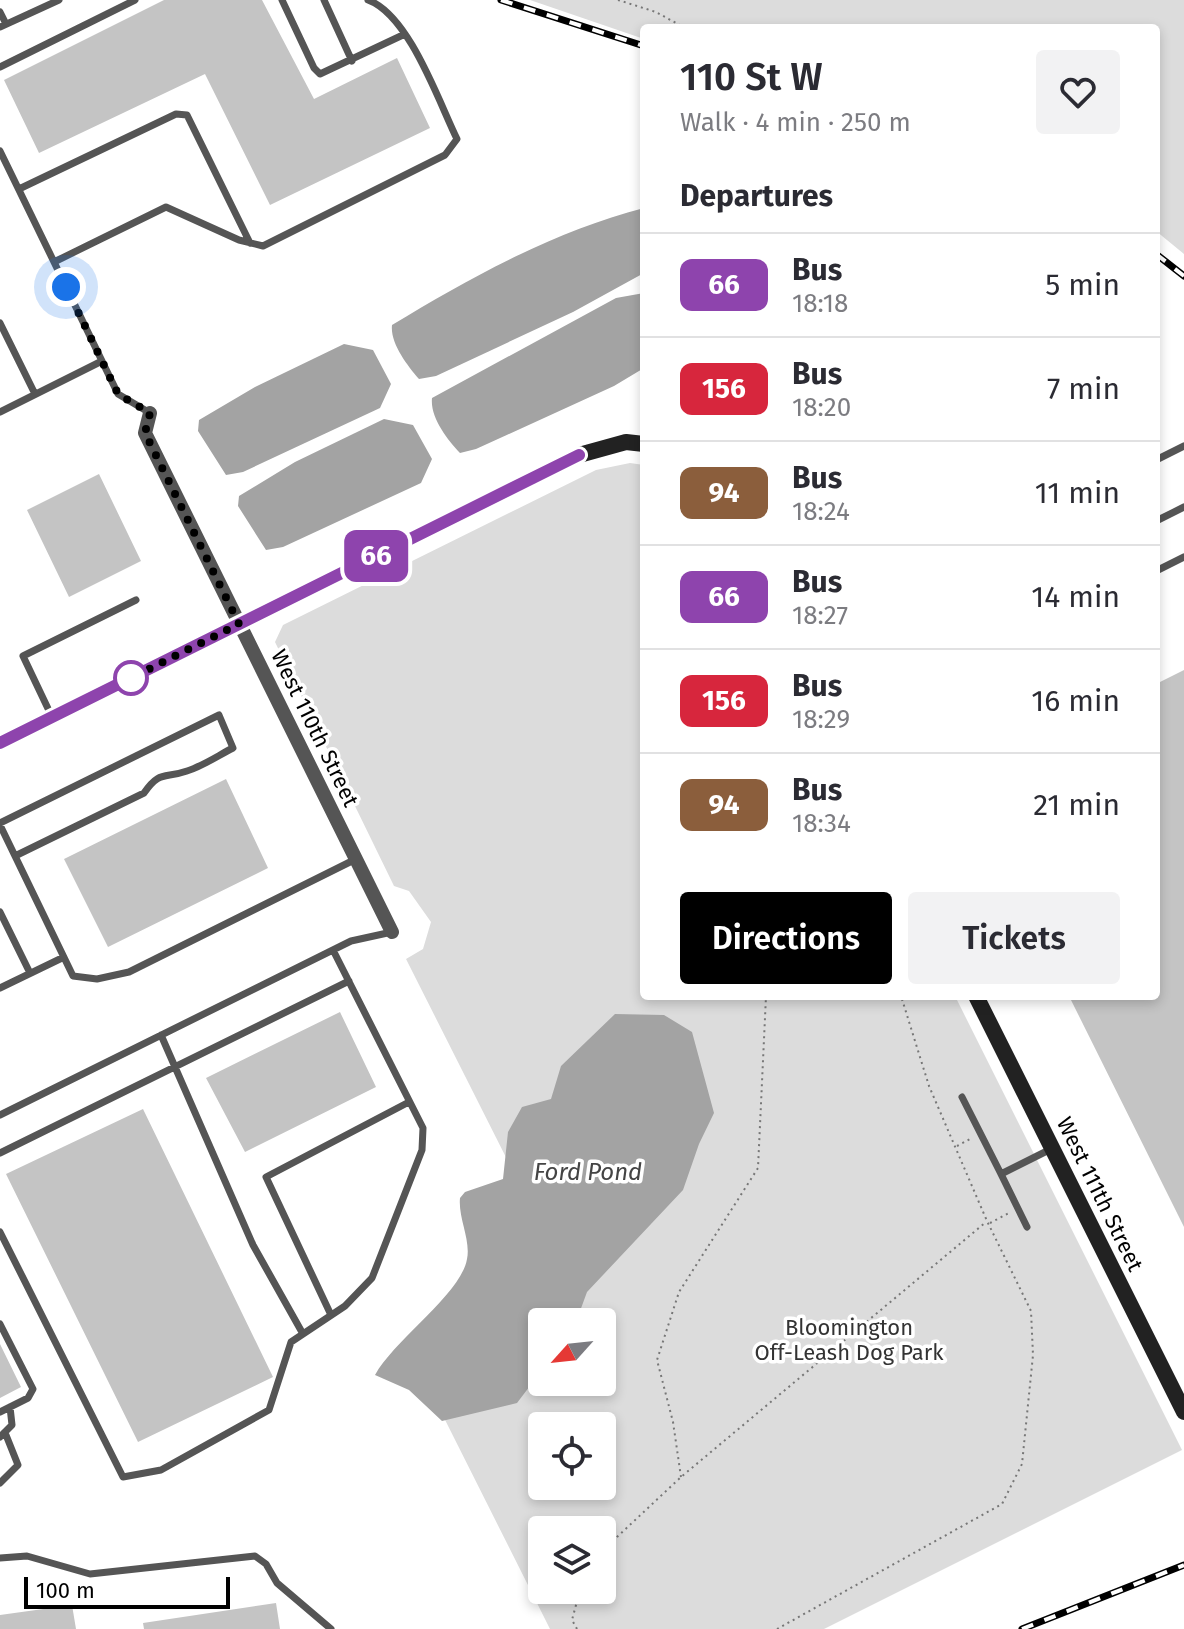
<!DOCTYPE html>
<meta charset="utf-8">
<style>
:root{--surface:#fff;--page:#f2f2f3;--text:#2b2b33;--muted:#7c7c81;--line:#e1e1e2;--accent:#000}
body{margin:0;font-family:"Fira Sans",sans-serif;background:var(--page);color:var(--text);height:100vh;display:flex;flex-direction:column;font-size:30px;white-space:nowrap}
*{box-sizing:border-box;margin:0}
p{font-size:26px;color:var(--muted)}
.icon{flex:none;width:44px;height:44px;fill:none;stroke:currentColor;stroke-width:2;stroke-linecap:round;stroke-linejoin:round}
.map{position:relative;flex:1;overflow:hidden}
.drawer{position:absolute;left:640px;top:24px;width:520px;height:976px;display:flex;flex-direction:column;background:var(--surface);border-radius:8px;box-shadow:0 4px 12px #0003}
.drawer>*{flex:none}
.badge{padding:0 16px;border-radius:12px;font-size:28px;line-height:52px}
.needle{width:52px;rotate:243deg}
.tools{position:absolute;left:528px;top:1308px;display:grid;gap:16px}
.tools a{display:grid;place-items:center;width:88px;height:88px;border-radius:8px;background:var(--surface);box-shadow:0 4px 12px #0003;font-size:40px}
.scale{position:absolute;left:24px;bottom:20px;width:206px;box-sizing:border-box;padding-left:8px;border:4px solid #000;border-top:0;font-size:22px;line-height:28px;white-space:nowrap;color:#000;-webkit-text-stroke:6px #fff;paint-order:stroke}
.you{position:absolute;width:40px;height:40px;margin:-20px;border:6px solid #fff;border-radius:50%;background:#1a73e8;box-shadow:0 0 0 12px #1a73e833}
.map>.badge{position:absolute;translate:-50% -50%;box-shadow:0 0 0 4px #fff}
h2{padding:0 40px;font-size:30px;line-height:72px}
.round{display:grid;place-items:center;flex:none;width:84px;height:84px;border-radius:8px;background:var(--page)}
.summary{display:flex;align-items:center;justify-content:space-between;height:136px;padding:0 40px}
h1{font-size:38px;font-weight:600;line-height:60px}
.action{display:flex;gap:16px;margin-top:auto;padding:16px 40px}
.action a{flex:1;height:92px;border-radius:8px;background:var(--accent);color:#fff;font-size:32px;font-weight:600;line-height:92px;text-align:center}
.action a+a{background:var(--page);color:var(--text)}
ul{padding:0;list-style:none}
li{display:flex;align-items:center;gap:24px;height:104px;padding:0 40px;border-top:2px solid var(--line)}
li div{flex:1}
li b{display:block;font-size:30px}
li em{font-style:normal}
li .badge{min-width:88px;font-weight:700;text-align:center}
.map>svg:first-child{display:block}
</style>
<div class="map">
<svg width="1184" height="1629" viewBox="0 0 1184 1629">
<rect width="100%" height="100%" fill="#fff"/>
<path fill="#dcdcdc" fill-rule="evenodd" d="M530 0H1184V254L1156 231V28H644V39Z
M630 463 644 465V996H955L1182 1450 824 1629H550L421 1372 574 1292 406 959 423 949 431 922 409 891 394 886 275 642 283 625 596 470ZM542 1322H602V1382H542ZM542 1426H602V1486H542ZM542 1530H602V1590H542Z"/>
<path fill="#a3a3a3" d="M644 208V273L573 312 436 376 419 379C407 365 390 343 392 325 471 277 555 231 644 208Z
M644 293V368L614 386 476 449 460 453C447 439 430 417 432 398L616 298Z
M344 344 373 350 391 384 380 408 243 472 226 475 198 431 199 420 255 387Z
M384 419 413 425 432 459 421 483 283 547 266 550 238 506 239 496 295 462Z
M615 1014 664 1015 692 1032 714 1113 699 1144 683 1190 587 1292 576 1322H542V1370L517 1403 442 1421 409 1390 375 1375C395 1339 461 1294 467 1259 471 1240 458 1218 460 1198L465 1192 503 1179 508 1132 522 1107 551 1099 561 1066Z"/>
<path fill="#c4c4c4" d="M164 0H262L314 99 397 58 430 128 270 205 205 74 39 153 4 80Z
M99 474 141 561 69 597 27 510Z
M1184 670V1227L1069 996H1156V684Z
M226 779 268 868 108 947 64 859Z
M340 1012 376 1087 245 1152 206 1078Z
M143 1109 273 1377 138 1442 6 1174Z
M0 1344 21 1387 0 1398Z
M276 1603 280 1629H144L143 1623Z
M72 1605 76 1629H0V1615Z"/>
<g fill="none" stroke-linecap="round" stroke-linejoin="round">
<path stroke="#777" stroke-width="2" stroke-dasharray="2 4" stroke-linecap="butt" d="M618 0 656 12 685 28
M957 1146 972 1138
M990 1223 1009 1213
M681 1477 673 1422 657 1360 679 1292 758 1168 766 996
M602 1556 617 1537 681 1477 986 1222
M577 1629 572 1620 580 1590
M777 1629 1002 1504 1022 1464 1033 1355 1031 1311 987 1221 929 1086 901 996"/>
<path stroke="#555" stroke-width="7" d="M282 0 314 68 320 74 405 34
M324 0 352 61
M0 12 6 24
M0 27 59 0
M0 67 135 0
M0 151 54 262
M19 189 176 114 187 115 250 243
M0 323 35 394
M0 412 102 361
M150 413 118 394 54 262 166 207 239 240 263 246 445 155 457 139C438 100 409 15 368 0
M1156 460 1184 446
M1156 521 1184 507
M1156 571 1184 557
M52 717 23 656 136 600
M0 823 219 715 233 748C219 755 203 766 187 771 164 779 160 770 144 793L15 856 73 976 97 979 129 972 356 859
M0 825 15 856
M0 912 30 973
M0 988 62 958
M161 1035 253 1245 303 1334
M962 1097 1001 1174
M0 1115 351 941 392 932
M0 1153 349 981
M1027 1227 1001 1174 1051 1149
M0 1232 123 1477 161 1470 269 1410 291 1342 345 1306 372 1278 422 1150 423 1128 333 950
M331 1315 266 1177 409 1102
M0 1324 33 1389 28 1398 0 1412
M0 1437 12 1425 10 1407
M0 1483 18 1465 6 1435
M0 1558 27 1556 90 1574 255 1556 266 1564 277 1583 331 1629"/>
<path stroke="#555" stroke-width="14" d="M150 413 145 433 392 932"/>
<path stroke="#222" stroke-width="16" d="M0 743 579 455 626 442 644 444
M976 996 1184 1412"/>
<g stroke="#000" stroke-width="7">
<path id="rail" d="M501 0 644 46
M1156 254 1184 276
M1022 1629 1184 1565"/>
</g>
<use href="#rail" stroke="#fff" stroke-width="4" stroke-dasharray="12" stroke-linecap="butt"/>
</g>
<g fill="none" stroke-linecap="round" stroke-linejoin="round">
<g stroke="#fff" stroke-width="18">
<path id="line" d="M0 743 579 455"/>
</g>
<use href="#line" stroke="#8e44ad" stroke-width="12"/>
<path stroke="#000" stroke-width="8" stroke-dasharray="0 14.4" d="M66 287 118 394 150 413 145 433 239 624 131 678"/>
</g>
<circle fill="#fff" stroke="#8e44ad" stroke-width="4" cx="131" cy="678" r="16"/>
<g text-anchor="middle" dominant-baseline="central" stroke-width="7" stroke-linejoin="round" paint-order="stroke">
<g font-size="22" fill="#000" stroke="#fff">
<text transform="translate(315 728) rotate(64)">West 110th Street</text>
<text transform="translate(1100 1194) rotate(64)">West 111th Street</text>
</g>
<g font-size="22" fill="#333" stroke="#fff">
<text x="849" y="1327">Bloomington<tspan x="849" dy="25">Off-Leash Dog Park</tspan></text>
</g>
<g font-size="24" font-style="italic" fill="#444" stroke="#fff">
<text x="588" y="1172">Ford Pond</text>
</g>
</g>
</svg>
<div class="tools">
<a><svg class="needle" viewBox="-14 -14 28 28"><path d="M0-13l5 13h-10z" fill="#e53935"/><path d="M0 13l5-13h-10z" fill="#7c7c81"/></svg></a>
<a><svg class="icon" aria-label="locate" viewBox="0 0 24 24"><circle cx="12" cy="12" r="6"/><path d="M12 2v4M12 18v4M2 12h4M18 12h4"/></svg></a>
<a><svg class="icon" aria-label="layers" viewBox="0 0 24 24"><path d="M12 4l9 5-9 5-9-5zM3 14l9 5 9-5"/></svg></a>
</div>
<div class="scale">100 m</div>
<div class="you" style="left:66px;top:287px"></div>
<b class="badge" style="left:376px;top:556px;background:#8e44ad;color:#fff">66</b>
<section class="drawer">
<div class="summary"><div><h1>110 St W</h1><p>Walk · 4 min · 250 m</p></div><a class="round"><svg class="icon" aria-label="heart" viewBox="0 0 24 24"><path d="M12 20l-8-8c-3-5 5-10 8-4 3-6 11-1 8 4z"/></svg></a></div>
<h2>Departures</h2>
<ul>
<li><span class="badge" style="background:#8e44ad;color:#fff">66</span><div><b>Bus</b><p>18:18</p></div><em>5 min</em></li>
<li><span class="badge" style="background:#d7263d;color:#fff">156</span><div><b>Bus</b><p>18:20</p></div><em>7 min</em></li>
<li><span class="badge" style="background:#8b5e3c;color:#fff">94</span><div><b>Bus</b><p>18:24</p></div><em>11 min</em></li>
<li><span class="badge" style="background:#8e44ad;color:#fff">66</span><div><b>Bus</b><p>18:27</p></div><em>14 min</em></li>
<li><span class="badge" style="background:#d7263d;color:#fff">156</span><div><b>Bus</b><p>18:29</p></div><em>16 min</em></li>
<li><span class="badge" style="background:#8b5e3c;color:#fff">94</span><div><b>Bus</b><p>18:34</p></div><em>21 min</em></li>
</ul>
<div class="action"><a>Directions</a><a>Tickets</a></div>
</section>
</div>
